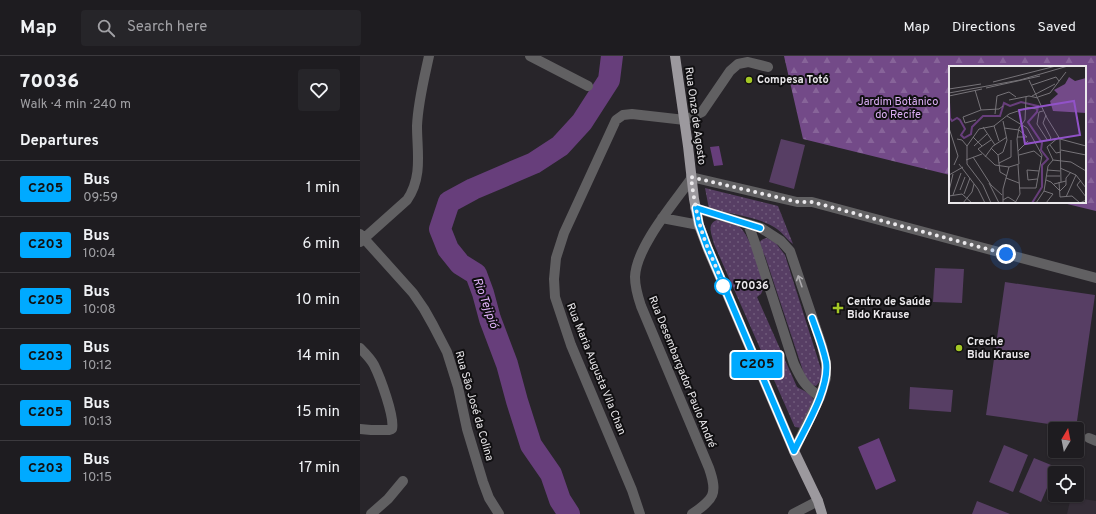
<!DOCTYPE html>
<meta charset="utf-8">
<style>
:root{--surface:#1e1c20;--page:#262529;--text:#f1f3f6;--muted:#a1a1a5;--line:#3c3a3e}
body{margin:0;font-family:Overpass,sans-serif;background:var(--page);color:var(--text);height:100vh;display:flex;flex-direction:column;font-size:15px;white-space:nowrap}
*{box-sizing:border-box;margin:0}
p{font-size:13px;color:var(--muted)}
.icon{flex:none;width:22px;height:22px;fill:none;stroke:currentColor;stroke-width:2;stroke-linecap:round;stroke-linejoin:round}
.map{position:relative;flex:1;overflow:hidden}
.sheet{display:flex;flex-direction:column;background:var(--surface);width:360px}
.sheet>*{flex:none}
.badge{padding:0 8px;border-radius:3px;font-size:14px;line-height:26px}
.needle{width:26px;rotate:10deg}
.buttons{position:absolute;left:688px;top:366px;display:grid;gap:8px}
.buttons a{display:grid;place-items:center;width:36px;height:36px;border-radius:4px;background:var(--surface);box-shadow:0 1px 3px #0004,0 0 0 1px var(--line);font-size:20px}
.you{position:absolute;width:20px;height:20px;margin:-10px;border:3px solid #fff;border-radius:50%;background:#1a73e8;box-shadow:0 0 0 6px #1a73e833}
.map>.badge{position:absolute;translate:-50% -50%;box-shadow:0 0 0 2px #fff}
h2{padding:0 20px;font-size:15px;line-height:36px}
.round{display:grid;place-items:center;flex:none;width:42px;height:42px;border-radius:4px;background:var(--page)}
.head{display:flex;align-items:center;justify-content:space-between;height:68px;padding:0 20px}
h1{font-size:19px;font-weight:800;line-height:30px}
ul{padding:0;list-style:none}
li{display:flex;align-items:center;gap:12px;height:56px;padding:0 20px;border-top:1px solid var(--line)}
li div{flex:1}
li b{display:block;font-size:15px}
li em{font-style:normal}
li .badge{min-width:44px;font-weight:700;text-align:center}
header{display:flex;align-items:center;gap:24px;box-sizing:border-box;height:56px;padding:0 20px;background:var(--surface);border-bottom:1px solid var(--line)}
header strong{font-size:19px}
nav{display:flex;gap:22px;margin-inline-start:auto;font-size:14px}
.search{width:280px;height:36px;background:var(--page);display:flex;align-items:center;gap:10px;box-sizing:border-box;padding:0 14px;border-radius:4px;color:var(--muted);font-size:15px}
main{display:flex;flex:1;min-height:0}
.map>svg:first-child{display:block}
</style>
<header>
<strong>Map</strong>
<div class="search"><svg class="icon" aria-label="search" viewBox="0 0 24 24"><circle cx="10" cy="10" r="6"/><path d="M15 15l6 6"/></svg>Search here</div>
<nav><a>Map</a><a>Directions</a><a>Saved</a></nav>
</header>
<main>
<section class="sheet">
<div class="head"><div><h1>70036</h1><p>Walk · 4 min · 240 m</p></div><a class="round"><svg class="icon" aria-label="heart" viewBox="0 0 24 24"><path d="M12 20l-8-8c-3-5 5-10 8-4 3-6 11-1 8 4z"/></svg></a></div>
<h2>Departures</h2>
<ul>
<li><span class="badge" style="background:#0af;color:#111">C205</span><div><b>Bus</b><p>09:59</p></div><em>1 min</em></li>
<li><span class="badge" style="background:#0af;color:#111">C203</span><div><b>Bus</b><p>10:04</p></div><em>6 min</em></li>
<li><span class="badge" style="background:#0af;color:#111">C205</span><div><b>Bus</b><p>10:08</p></div><em>10 min</em></li>
<li><span class="badge" style="background:#0af;color:#111">C203</span><div><b>Bus</b><p>10:12</p></div><em>14 min</em></li>
<li><span class="badge" style="background:#0af;color:#111">C205</span><div><b>Bus</b><p>10:13</p></div><em>15 min</em></li>
<li><span class="badge" style="background:#0af;color:#111">C203</span><div><b>Bus</b><p>10:15</p></div><em>17 min</em></li>
</ul>
</section>
<div class="map">
<svg width="736" height="458" viewBox="0 0 736 458">
<defs>
<pattern id="forest-firs" width="22" height="20" patternUnits="userSpaceOnUse"><rect width="22" height="20" fill="#734a88"/><path d="M5 1l3.5 6h-7zM16 11l3.5 6h-7z" fill="#876499"/></pattern>
<pattern id="park-dots" width="8" height="8" patternUnits="userSpaceOnUse"><rect width="8" height="8" fill="#573e64"/><path d="M2 2h.1M6 6h.1" fill="none" stroke="#6f5a7a" stroke-width="1.8" stroke-linecap="round"/></pattern>
</defs>
<rect width="100%" height="100%" fill="#28252a"/>
<path fill="#342d37" d="M711 441 736 445V458H707Z"/>
<path fill="#573e64" d="M421 83 445 89 434 133 409 126Z
M575 212 604 213 602 247 573 246Z
M645 226 735 239 716 372 626 359Z
M550 331 593 334 591 356 549 353Z
M644 389 668 399 653 436 629 426Z
M674 402 696 411 681 446 659 436Z
M617 445 650 458H612Z"/>
<path fill="url(#forest-firs)" d="M424 0H736V155L699 146H725V11H590V119L443 83Z"/>
<path fill="url(#park-dots)" d="M345 132 418 150 433 188C427 184 423 177 417 173 403 162 368 157 349 153Z
M357 164C363 165 370 166 376 168 389 175 399 211 404 225V231L401 238 397 241 437 331C444 335 451 337 454 345L442 372 435 371 433 367 354 188C352 179 346 168 357 164Z
M407 182 415 186 425 199 461 313V324L456 330 452 329 445 321 405 200C400 193 395 184 407 182Z"/>
<path fill="#673e7b" d="M359 90 363 109 354 110 350 91Z
M519 382 536 425 516 434 498 391Z"/>
<g fill="none" stroke-linecap="round" stroke-linejoin="round">
<path stroke="#673e7b" stroke-width="22" d="M209 458 200 444 191 418 171 389 157 345 147 308 130 263 123 237 116 218 100 208 88 193 80 173 89 146 113 133 174 107 200 90 222 66 249 24 252 0"/>
<path stroke="#616062" stroke-width="10" d="M170 0 228 30
M331 121 437 146H452L736 222
M331 123C314 147 276 191 275 221 275 231 278 241 281 250L349 412C358 438 354 443 332 458
M335 152 401 172 421 185 430 195 462 290 466 307V322L460 341 434 395
M302 162 339 169
M388 168 395 187 434 308C442 325 445 330 460 341
M0 178 53 237 64 253 73 269 87 296 98 331 107 373 123 426 129 442 139 458
M0 186 47 144C63 121 57 95 57 70 58 46 64 23 69 0
M0 292C5 297 11 303 14 309 20 321 35 361 32 373L29 374H11L0 373
M729 382 736 385
M11 458 28 443 43 425
M280 458 272 434 211 289 195 241 194 223 196 202 204 177 256 64 263 59 272 58 325 64 342 56 370 15 378 8 388 6 408 11
M433 458 458 445"/>
<path stroke="#9c999e" stroke-width="10" d="M315 0 328 90 334 143 339 169 348 193 363 228 434 395 458 445 462 458"/>
</g>
<defs><path id="oneway-shaft" d="M-6 0H5M1.5-3L5.5 0L1.5 3" fill="none" stroke-width="1.6" stroke-linecap="round" stroke-linejoin="round"/></defs>
<use stroke="#adabae" href="#oneway-shaft" transform="translate(440 225) rotate(-109)"/>
<g fill="none" stroke-linecap="round" stroke-linejoin="round">
<g stroke="#fff" stroke-width="9">
<path id="line" d="M400 172 336 152 339 168 347 190 434 395C445 372 470 332 466 306 463 291 457 276 452 262"/>
</g>
<use href="#line" stroke="#0af" stroke-width="6"/>
<path stroke="#ebe9ec" stroke-width="4" stroke-dasharray="0 7.2" d="M363 230C359 216 352 203 347 190 338 167 334 145 331 121L438 146H452L646 198"/>
</g>
<g fill="#a4c825" stroke="#100f11" stroke-width="1.5">
<circle cx="389" cy="24" r="4"/>
<path d="M476 246h4v4h4v4h-4v4h-4v-4h-4v-4h4z"/>
<circle cx="599" cy="292" r="4"/>
</g>
<circle fill="#fff" stroke="#0af" stroke-width="2" cx="363" cy="230" r="8"/>
<g text-anchor="middle" dominant-baseline="central" stroke-width="4" stroke-linejoin="round" paint-order="stroke">
<g font-size="11" font-weight="bold" fill="#ebe9ec" stroke="#100f11" text-anchor="start">
<text x="397" y="24">Compesa Totó</text>
<text x="487" y="246">Centro de Saúde<tspan x="487" dy="13">Bido Krause</tspan></text>
<text x="607" y="286">Creche<tspan x="607" dy="13">Bidu Krause</tspan></text>
</g>
<g font-size="11" fill="#deb0f7" stroke="#100f11">
<text x="538" y="46">Jardim Botânico<tspan x="538" dy="13">do Recife</tspan></text>
</g>
<g font-size="11" fill="#ebe9ec" stroke="#100f11">
<text transform="translate(335 60) rotate(82)">Rua Onze de Agosto</text>
<text transform="translate(236 313) rotate(68)">Rua Maria Augusta Vila Chan</text>
<text transform="translate(322 316) rotate(68)">Rua Desembargador Paulo André</text>
<text transform="translate(114 350) rotate(74)">Rua São José da Colina</text>
</g>
<g font-size="11" font-weight="bold" fill="#ebe9ec" stroke="#100f11" text-anchor="start">
<text x="375" y="230">70036</text>
</g>
<g font-size="12" font-style="italic" fill="#e5b6fe" stroke="#100f11">
<text transform="translate(125 247) rotate(70)">Rio Tejipió</text>
</g>
</g>
<g transform="translate(589 10)">
<rect width="137" height="137" fill="#28252a"/>
<path d="M120 11 126 15 137 12V47L104 45 101 35 109 28 105 24 116 18Z" fill="#734a88"/>
<path fill="none" stroke="#673e7b" stroke-width="2" d="M0 36 1 52 3 55 8 52 11 54 16 63 12 69 15 72 22 68 23 61 34 50H51L55 37 61 40 72 36 89 40 88 46 79 56 93 77 92 84 99 93 93 99V121L83 137"/>
<path fill="none" stroke="#767378" stroke-width="1" d="M80 14 98 52 111 73 137 80M44 16 107 0M83 19 107 11 110 15M37 22 91 10M0 23 32 18M26 24 32 44M0 27 71 14 119 0M0 30 33 23M83 30 106 18M89 31 101 27 117 6M60 34 80 30 89 32M76 41 88 43M94 45 90 46 88 58 99 75 102 72 94 57 97 49M46 48 48 30 60 26 67 31M58 50 78 62 93 89 87 122H70M27 54 16 57 14 51 32 44 50 43 54 40M45 60 50 75M34 61 46 79M0 62 9 90 5 99M55 62 70 64 78 71H68M137 62V94M24 71 33 80M8 73 13 74 18 80V98L34 119 42 137M111 73 112 116M101 79 107 87 112 86M18 80 30 63 45 60 60 48 75 43M25 80 38 68M42 82 49 89 51 106 58 110M29 83 46 99 60 101M29 83 42 74M112 84 137 89M69 85 79 75M49 89 54 86 58 74 54 55M70 89 85 85 92 91M24 91 42 119 53 129M36 91 44 80 58 71M17 94 33 88M104 94 122 96 137 105M104 94 98 81 110 71M50 97 62 91V74M10 98 29 123 36 137M111 102 127 109 137 122M98 104 111 105M0 109 14 101M98 110H111M57 112 70 117M88 113 79 114 78 104 90 105M97 114 102 116 111 125M132 114 128 119 137 131M110 116 111 131M40 117 50 137M105 118 117 115M11 124 16 111M0 125 4 108M95 125 104 128 97 137M111 125 117 119V112L122 106M15 128 21 112M4 129 12 107M0 130 13 128 23 137M111 131 123 130 131 137 137 134M117 131 127 109M54 134 59 131 67 136M14 137 23 126 25 118M54 137V123L60 101 70 98 68 73 70 62 76 54 77 31M66 137 71 128 69 99M87 137 95 125 99 100 104 94"/>
<path fill="#9152c8" fill-opacity="0.15" stroke="#9152c8" stroke-width="2" d="M125 35 131 69 76 78 70 44Z"/>
<rect width="137" height="137" fill="none" stroke="#ebe9ec" stroke-width="2"/>
</g>
</svg>
<div class="buttons">
<a><svg class="needle" viewBox="-14 -14 28 28"><path d="M0-13l5 13h-10z" fill="#e53935"/><path d="M0 13l5-13h-10z" fill="#a1a1a5"/></svg></a>
<a><svg class="icon" aria-label="locate" viewBox="0 0 24 24"><circle cx="12" cy="12" r="6"/><path d="M12 2v4M12 18v4M2 12h4M18 12h4"/></svg></a>
</div>
<div class="you" style="left:646px;top:198px"></div>
<b class="badge" style="left:397px;top:309px;background:#0af;color:#111">C205</b>
</div>
</main>
